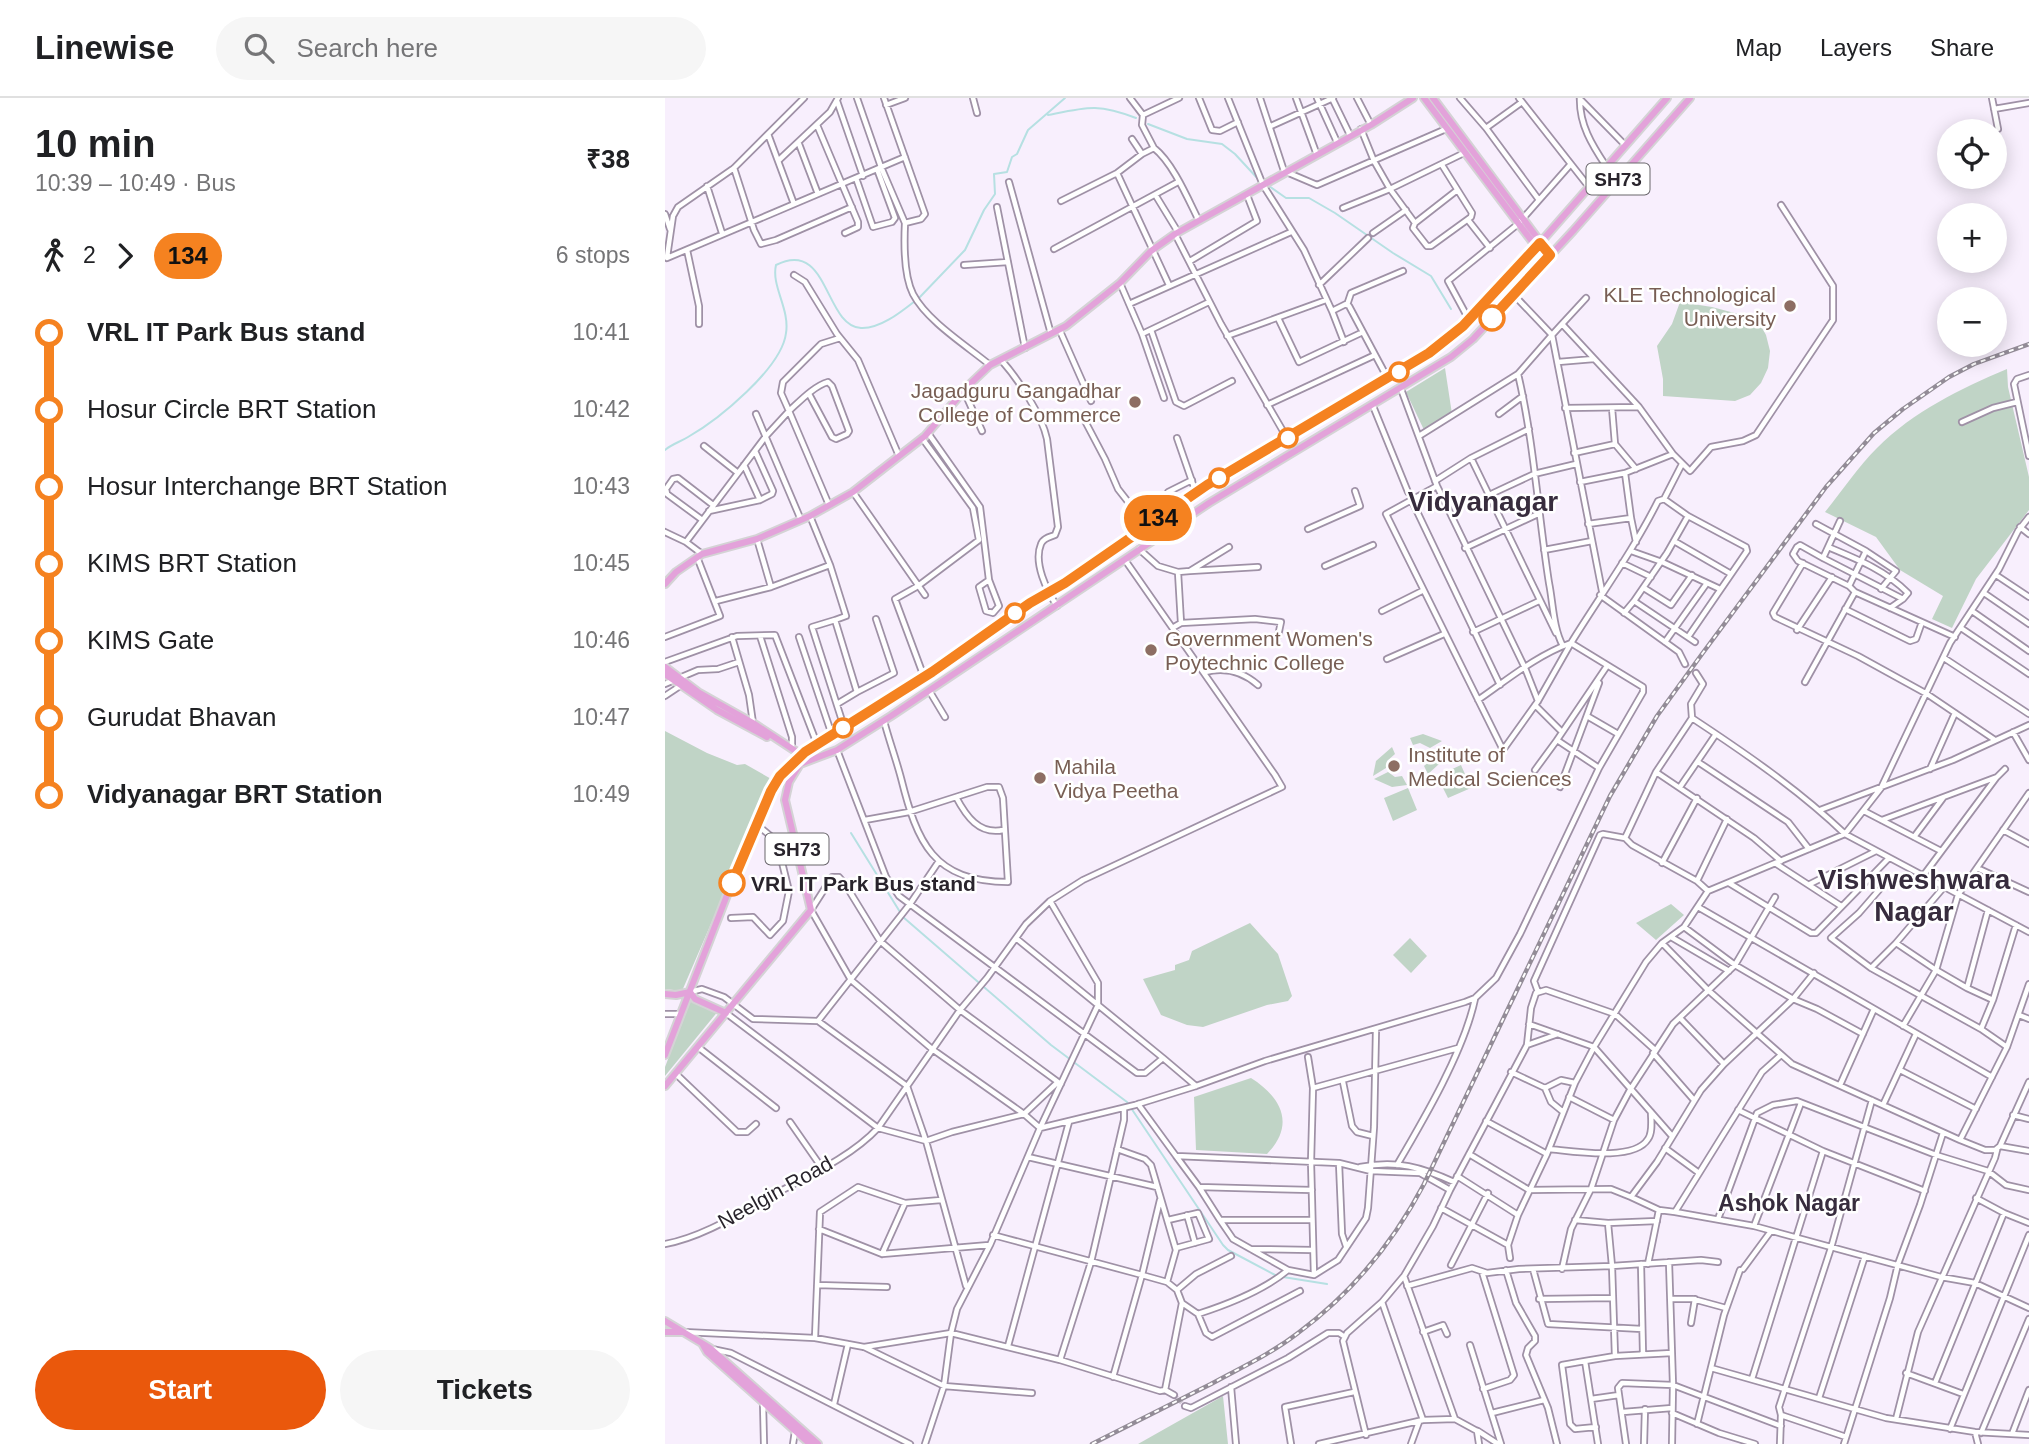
<!DOCTYPE html>
<meta charset="utf-8">
<style>
:root{--surface:#fff;--page:#f6f6f6;--text:#202124;--muted:#757577;--line:#e0e0e0;--accent:#ea580c}
body{margin:0;font-family:Helvetica,sans-serif;background:var(--page);color:var(--text);height:100vh;display:flex;flex-direction:column;font-size:26px;white-space:nowrap}
*{box-sizing:border-box;margin:0}
p{font-size:23px;color:var(--muted)}
.icon{flex:none;width:38px;height:38px;fill:none;stroke:currentColor;stroke-width:2;stroke-linecap:round;stroke-linejoin:round}
.map{position:relative;flex:1;overflow:hidden}
.panel{display:flex;flex-direction:column;background:var(--surface);width:665px}
.panel>*{flex:none}
.badge{padding:0 14px;border-radius:23px;font-size:24px;line-height:46px}
.tools{position:absolute;left:1272px;top:21px;display:grid;gap:14px}
.tools a{display:grid;place-items:center;width:70px;height:70px;border-radius:50%;background:var(--surface);box-shadow:0 4px 18px #0003;font-size:35px}
.map>.badge{position:absolute;translate:-50% -50%;box-shadow:0 0 0 4px #fff}
.legs{display:flex;align-items:center;gap:10px;height:77px;padding:0 35px;font-size:23px}
.legs p{margin-inline-start:auto}
.head{display:flex;align-items:center;justify-content:space-between;height:119px;padding:0 35px}
h1{font-size:38px;font-weight:700;line-height:52px}
.primary-button{display:flex;gap:14px;margin-top:auto;padding:14px 35px}
.primary-button a{flex:1;height:80px;border-radius:42px;background:var(--accent);color:#fff;font-size:28px;font-weight:700;line-height:80px;text-align:center}
.primary-button a+a{background:var(--page);color:var(--text)}
ul{padding:0 35px;list-style:none}
li{display:flex;align-items:center;gap:24px;height:77px;font-size:26px}
li i{display:grid;place-items:center;width:10px;height:100%;margin:0 9px;background:currentColor}
li i::after{content:'';width:18px;height:18px;margin:-9px;border:5px solid;border-radius:50%;background:var(--surface)}
li p{margin-inline-start:auto}
li:first-child i{background:linear-gradient(#0000 50%,currentColor 0)}
li:last-child i{background:linear-gradient(currentColor 50%,#0000 0)}
header{display:flex;align-items:center;gap:42px;box-sizing:border-box;height:98px;padding:0 35px;background:var(--surface);border-bottom:2px solid var(--line)}
header strong{font-size:33px}
nav{display:flex;gap:38px;margin-inline-start:auto;font-size:24px}
.search{width:490px;height:63px;background:var(--page);display:flex;align-items:center;gap:18px;box-sizing:border-box;padding:0 24px;border-radius:38px;color:var(--muted);font-size:26px}
main{display:flex;flex:1;min-height:0}
.map>svg:first-child{display:block}
</style>
<header>
<strong>Linewise</strong>
<div class="search"><svg class="icon" aria-label="search" viewBox="0 0 24 24"><circle cx="10" cy="10" r="6"/><path d="M15 15l6 6"/></svg>Search here</div>
<nav><a>Map</a><a>Layers</a><a>Share</a></nav>
</header>
<main>
<section class="panel">
<div class="head"><div><h1>10 min</h1><p>10:39 – 10:49 · Bus</p></div><b>₹38</b></div>
<div class="legs"><svg class="icon" aria-label="walk" viewBox="0 0 24 24"><circle cx="13" cy="4" r="2"/><path d="M13 8l-2 6 4 7M11 14l-3 7M7 12l3-4h3l4 4"/></svg>2<svg class="icon" aria-label="forward" viewBox="0 0 24 24"><path d="M9 5l7 7-7 7"/></svg><b class="badge" style="background:#f58220;color:#111">134</b><p>6 stops</p></div>
<ul>
<li><i style="color:#f58220"></i><b>VRL IT Park Bus stand</b><p>10:41</p></li>
<li><i style="color:#f58220"></i><span>Hosur Circle BRT Station</span><p>10:42</p></li>
<li><i style="color:#f58220"></i><span>Hosur Interchange BRT Station</span><p>10:43</p></li>
<li><i style="color:#f58220"></i><span>KIMS BRT Station</span><p>10:45</p></li>
<li><i style="color:#f58220"></i><span>KIMS Gate</span><p>10:46</p></li>
<li><i style="color:#f58220"></i><span>Gurudat Bhavan</span><p>10:47</p></li>
<li><i style="color:#f58220"></i><b>Vidyanagar BRT Station</b><p>10:49</p></li>
</ul>
<div class="primary-button"><a>Start</a><a>Tickets</a></div>
</section>
<div class="map">
<svg width="1364" height="1346" viewBox="0 0 1364 1346">
<rect width="100%" height="100%" fill="#f8effd"/>
<path fill="#c0d4c6" d="M1015 204 1047 209 1092 221 1101 237 1105 253 1103 270 1096 285 1085 297 1070 303 998 298V281L992 248 1007 226Z
M780 270 787 316 759 332 741 294Z
M1342 271 1343 289 1364 379V412L1311 481 1287 530 1267 521 1278 498 1235 472 1211 439 1160 414C1177 393 1193 369 1212 350 1249 313 1295 291 1342 271Z
M0 633 42 655 72 667 80 666 108 682 17 893 0 891Z
M758 636 777 643 765 650 755 645 748 647 745 640Z
M780 648 774 666 763 676 759 668 766 662 767 653Z
M727 649 730 656 722 663 721 670 708 678 711 663Z
M796 667 806 690 783 700 772 678Z
M723 674 730 679 737 678 742 687 727 689 709 681Z
M743 690 752 712 728 723 719 700Z
M1006 806 1019 817 991 842 971 825Z
M585 825 613 856 627 898 623 903 602 907 538 929 522 927 496 917 478 881 510 872V867L524 862 527 853Z
M745 840 762 858 746 875 728 857Z
M26 902 54 912 0 978V969Z
M586 980C616 999 631 1026 602 1056L531 1052 529 999Z
M558 1298 563 1346H473Z"/>
<g fill="none" stroke-linecap="round" stroke-linejoin="round">
<path stroke="#b6e0e2" stroke-width="2" d="M383 17C422 9 433 5 471 20
M483 26 522 41 557 46 570 56 594 82
M604 88 621 100H644L670 115 728 155 766 178 786 211
M254 200 300 152 319 112 330 96 329 76 342 74 347 59 352 56 363 32 400 0
M0 352C7 346 15 344 23 339 53 322 117 270 121 235 125 211 106 188 111 167 164 140 159 228 196 230 215 231 236 214 250 203
M186 735 235 814
M238 819 386 947 462 1004 558 1147 563 1152 612 1178
M618 1179 662 1186"/>
<path stroke="#cfc6d3" stroke-width="4.5" stroke-dasharray="4.5 2" stroke-linecap="butt" d="M1020 566 1031 575
M509 1297 520 1308"/>
<g stroke="#9f91a6" stroke-width="8">
<path id="minor" d="M192 0 216 69 240 125 256 121 260 116 219 0
M308 0 312 15
M465 0 478 17
M534 0 547 32 555 33 573 24
M563 0 598 87 639 152 667 213 681 206 684 208 723 281
M595 0 619 73 652 87 781 31
M631 0 652 57
M652 0 672 44
M667 0 685 37
M692 0 706 27
M795 0 821 30 874 102
M854 0 924 89
M915 0C914 26 927 47 941 68
M1327 0 1333 31
M915 1 960 47
M172 3 198 78
M221 7 240 0
M1329 11 1364 5
M152 27 193 124V129L180 135
M606 28 668 0
M821 30 857 4
M696 31 709 63 725 91 799 55
M103 36 129 106
M467 41 477 56
M134 46 153 96
M489 50 477 27 478 17 514 0
M114 62 165 14 173 0
M69 70 89 132 96 146 111 142 187 109
M452 75 504 187
M191 80 208 129 227 124 230 120 212 71
M344 84 386 236
M42 88 57 135
M491 98 513 134
M396 103 452 75 477 56 489 50C508 65 523 101 534 123
M332 109 360 250
M678 110 725 91 750 125 791 93
M0 116 5 131
M803 122 825 150
M240 125C239 145 239 178 248 196 262 223 302 248 325 267
M750 125 748 130 762 148H766L806 119 807 115 777 67
M708 135 741 112
M510 136 556 226 622 340
M389 151 513 84
M22 152 34 208V226
M2 159 8 118 13 109 69 70 139 0
M2 160 240 59
M525 163 592 123 582 97
M299 167 343 164
M129 177 140 184 172 236 193 262 234 358
M455 185 477 236 499 300
M654 187 703 140
M921 200 897 226 974 309
M464 206 626 134
M682 207 686 195 738 173
M667 213 679 244
M613 220 634 264 698 234
M803 220 783 183 853 126 905 67
M897 226 887 237 937 493
M486 232 511 304 519 308 567 283
M395 233 426 303
M477 236 544 204
M562 238 661 202
M337 263C353 281 377 317 382 341L393 429 390 437C385 439 378 440 376 446 368 465 382 493 392 508
M893 264 929 261
M853 276C869 344 873 415 884 485 888 504 888 530 898 548
M1364 277 1352 281 1349 286 1364 358
M736 291 772 388 860 570 873 603
M299 293 317 333
M144 296 167 339 171 341 182 336 184 333 167 288 163 284C149 288 135 303 124 313L164 407
M602 307 710 257
M708 308 743 394
M900 310 974 309 1008 356 1025 373 1046 349 1078 343 1091 337 1168 222V188L1116 107
M91 316 136 422
M834 316 858 298
M1297 324 1328 310 1352 304
M421 325 440 361 453 391 482 428
M263 335 315 409 324 482 334 508 328 515 321 513 314 489 324 482
M754 338 853 276 887 237 848 196
M257 340 308 410 314 442 253 488 230 501 259 579
M512 340 531 395
M950 346 971 371
M39 348 73 375
M909 355 950 346 947 310
M806 360 891 535
M79 367 95 402 107 396 108 393 90 353
M770 383 806 360 864 331
M915 384 960 375
M188 394 260 497
M824 397 869 376 911 366
M999 401 1017 366
M747 403 835 587
M503 405V394L527 382
M44 413 95 402
M145 418 165 467 181 518 170 522 192 594 172 606
M36 421 2 396 1 391 8 381 13 380 48 407
M1175 423 1158 460 1135 447 1132 449 1128 456 1133 463 1184 488
M923 426 966 420
M1151 426 1201 453 1184 488 1190 494
M1355 429 1364 436
M643 431 695 408 690 393
M0 434 21 444
M92 441 106 489
M1009 443 1066 476
M971 444 966 420 960 375 1008 356
M1163 449C1192 461 1220 472 1243 495L1238 501
M800 450 873 416
M474 451 493 468 513 474 516 525
M879 452 927 443
M966 453 997 464 1055 491
M1201 453 1231 473 1216 491
M37 456 21 444 101 338 124 313 116 295 118 284 156 246 175 240
M1158 460 1238 501 1225 510
M957 465 986 479
M1138 465 1108 515 1110 519 1193 558 1262 596 1330 642
M660 468 708 447
M525 473 593 469
M513 474 525 473 564 449
M1331 477 1364 499
M979 490 1006 507 1027 477
M1319 495 1364 526
M935 497 1014 554 1020 566
M51 503 106 489 165 467
M1180 511 1245 543 1251 541 1257 524
M717 513 757 493
M1307 513 1364 553
M959 515 969 503 1030 544
M170 522 147 529 179 629
M509 529 516 525 590 521 616 524 613 538
M1296 530 1364 576
M1132 532 1167 479
M808 534 874 503
M95 538 127 639V651
M0 539 55 518 32 459
M67 539 84 597 88 625
M134 539 167 637
M1023 539 1082 453 1081 449 1023 418
M1000 544 1042 485
M1279 560 1364 616
M722 561 779 536
M0 564 72 538 110 537 152 646
M540 574C560 569 577 573 593 587
M1031 575 1038 586 1026 606 1027 620C1080 655 1134 692 1180 736L1364 834
M1140 584 1190 494 1290 539
M0 586 33 572 53 571 74 564
M192 594 229 575 211 521
M265 594 280 619
M0 598 15 588
M813 602C842 582 872 557 906 545 935 498 968 453 993 403L999 401 1023 418 1002 455 969 503
M870 607 895 632
M922 618 953 636
M1027 620 991 674 960 740 967 747 1032 783 1043 793
M1348 634 1364 662
M172 652 221 779 234 798 472 975H480L498 960 352 841
M1033 664 1123 724 1144 751
M934 670 892 642 942 568
M1265 671 1290 615
M870 672 892 642
M991 674 1089 740 1116 763
M895 689 934 585
M1015 689 1051 636
M291 699C301 718 314 737 338 732
M1155 712 1288 662 1364 627
M1199 713 1276 753
M200 722 244 714 322 689H334L338 700 343 784C268 784 252 744 236 680 231 661 224 642 219 623
M1217 722 1332 679 1340 671
M1338 732 1364 746
M1249 739 1278 700
M997 765 1032 700
M1110 765 1176 808
M1312 770 1364 794
M1258 778 1331 680
M1032 783 1062 721
M1064 785 1146 835H1151L1224 760
M1145 786 1211 753
M1279 789 1231 845 1271 872 1293 797 1364 695
M1214 792 1194 815 1166 840 1206 870 1231 845
M1033 809 1327 979
M66 820 88 819 105 837 118 823 124 793 113 748 108 740 91 726
M1019 829 1070 867 1128 901 1149 875
M1006 839 1064 873
M997 845 1044 893 1127 966 1295 1042 1320 1052H1330L1335 1048 1364 984
M1206 870 1316 931 1342 949
M1302 890 1328 902
M25 894 37 891 59 899 88 921 153 923 242 988 261 1043 301 1188
M873 894 869 883 935 737 938 736 960 740
M61 915 213 1030 261 1043 287 1034 359 1016 375 1030
M0 916H16
M1354 917 1364 921
M1015 920 1059 966
M153 923 245 806 274 763
M864 926 929 949 1007 1038
M1238 928 1271 872 1302 890 1323 812
M1316 931 1328 902 1351 827
M862 947 893 936
M33 949 111 1010
M988 955 1029 1002
M643 959 648 990 646 1064 649 1177
M498 960 531 988
M1235 972 1311 1011
M846 974 880 990 886 1004 897 1013
M11 976 72 1034H82L91 1026
M393 984 295 912 215 843 180 786 174 779H167L146 812 186 882 267 951 359 1016 393 984 396 986
M678 984 687 1028 692 1034 708 1038
M1175 987 1209 911
M648 990 793 950
M880 990 896 982 910 985
M904 999 949 1022
M473 1006 511 1058 674 1065 706 1073 755 1075 785 1092
M1218 1007 1251 936
M1073 1012 1158 1053 1260 1093
M1348 1017 1364 1021
M821 1023 882 1056
M125 1024 157 1070
M375 1030 470 1007 531 988 600 963 800 904 810 900 831 880 855 836 934 670 978 594V589L906 545 873 603 838 652 721 416 772 388
M1295 1042 1342 949 1364 886
M1335 1048 1364 1053
M1000 1050 1034 1075
M452 1051 480 1061 486 1067 511 1152 502 1184
M884 1051C907 1053 969 1064 983 1041 988 1034 986 1022 986 1014
M804 1056 864 1092 946 1091 966 1099 992 1064 1036 992 1059 966 1128 901 1152 911 1198 936
M511 1058 534 1089 555 1122H647
M363 1059 492 1089
M674 1065 677 1136 681 1148
M732 1067C759 1021 799 953 810 901
M695 1069C732 1062 756 1069 789 1084
M792 1078 853 1117
M534 1089 647 1092
M966 1099 994 1112 1010 1114 1097 974 1116 957
M1311 1100 1339 1115
M495 1102 477 1177 502 1184 512 1192
M776 1110 843 1147
M1010 1114 1089 1128 1276 1179 1310 1185 1364 1210
M522 1117 530 1145
M1053 1121 1092 1015 1108 1007 1132 1003 1271 1057 1323 1073 1341 1087 1364 1092
M503 1122 533 1115 544 1141 511 1150
M555 1122 568 1141 623 1172 649 1177 673 1162 701 1120 703 1110 709 1029 711 932
M910 1122 943 1125 992 1123
M1089 1128 1136 1005
M154 1131 217 1156 324 1147
M328 1137 477 1177 448 1279
M0 1146C38 1139 75 1115 108 1097 143 1078 186 1059 213 1030L295 912 322 880 361 826 385 803 418 782 617 689 610 677 460 462
M586 1151 647 1152
M217 1156 240 1105
M845 1160 843 1147 853 1117 882 1056 910 985 929 949 981 864 997 845 1019 829 1043 793 1180 736 1216 690 1285 545 1334 471 1353 433 1364 419
M1004 1164 1008 1287 1007 1346
M976 1166 978 1256
M983 1166 994 1112
M786 1167 823 1095
M868 1171 883 1226 977 1231
M897 1171 906 1131 926 1091 949 1022 965 992 1008 926 1070 867 1110 799
M1078 1171 1106 1133
M841 1172 851 1205 870 1238V1243L863 1250 861 1257 883 1310 892 1346
M817 1174 849 1277 845 1282 818 1291
M738 1179 717 1204 758 1322
M152 1187 222 1189
M742 1188 807 1170 822 1175 854 1171 947 1168 1036 1162 1053 1164
M874 1201 948 1200
M1006 1201H1028L1061 1210
M517 1205 533 1216 541 1235 547 1239 635 1193
M533 1216C564 1206 598 1193 623 1172
M1026 1225 1030 1201
M19 1234 150 1240 183 1246 199 1249 279 1288 367 1295
M758 1234 778 1227 782 1236
M150 1240 155 1114 193 1089 240 1105 276 1102
M805 1247 836 1346
M343 1248 404 1024
M199 1249 286 1235 395 1262 426 1164 459 1022V1011
M47 1251 66 1255 245 1346
M950 1258 1007 1255
M395 1262 495 1293 500 1292 517 1205 512 1192 531 1176 566 1158
M920 1263 897 1267 905 1326 910 1331 931 1329
M1046 1270 1221 1320 1310 1334 1364 1337
M1241 1275 1298 1296
M1087 1281 1158 1053
M1270 1285 1339 1115 1364 1125
M566 1289 571 1346
M500 1292 509 1297
M1154 1300 1200 1158
M926 1301 954 1297
M98 1305 99 1346
M169 1306 183 1246
M520 1308 526 1310 623 1260 663 1235H674L680 1239
M958 1314 1007 1310
M827 1315 879 1302
M1007 1315 1054 1335 1090 1346
M1116 1317 1181 1339
M1231 1321 1253 1234 1330 1060 1332 1052
M1032 1326 1059 1217 1075 1172
M1285 1331 1364 1137
M813 1333 833 1346
M1310 1334 1313 1346
M1316 1335 1364 1221
M1347 1336 1364 1292
M701 1337 678 1243 682 1235 717 1204
M128 1346 130 1333
M260 1346 279 1288 286 1235 292 1211 325 1147 375 1030 433 907V885L385 803
M626 1346 620 1309 689 1294
M654 1346 758 1322 790 1321
M746 1346 754 1324
M814 1346 812 1333 790 1321 739 1178 768 1128 785 1092 862 947 866 910 871 895 881 892 950 916 990 952
M933 1346 920 1263 950 1258 947 1168 943 1125
M961 1346 953 1290 957 1285 1008 1287 1116 1328
M979 1346 980 1311
M1115 1346 1116 1317 1114 1309 1166 1150 1207 1002
M1179 1346 1225 1200 1233 1166 1255 1107 1278 1035"/>
</g>
<g stroke="#d4d3d5" stroke-width="10">
<path id="major" d="M759 0 881 162
M768 0 885 157
M0 486 11 474 37 456 92 441 145 418 188 394 260 338 302 289 325 267 401 228 455 185 486 153 510 136 706 27 748 0
M0 569 33 594 88 625 132 654H140
M0 576 52 612 102 639
M25 894 30 901 61 915
M0 896 11 897 25 894
M0 957 76 761 106 693 115 678 140 654 267 574 356 511 400 485 542 387 723 281 778 245 875 145 1002 0
M0 988 146 812 120 702 124 684 135 666 172 652 226 618 544 405 786 259 808 241 908 133 1025 0
M0 1223 45 1250 153 1346
M0 1234H16
M38 1247 42 1254 145 1346"/>
</g>
<use href="#minor" stroke="#fff" stroke-width="4.5"/>
<use href="#major" stroke="#e3a2da" stroke-width="6"/>
<g stroke="#938c97" stroke-width="4.5">
<path id="rail" d="M427 1346C466 1326 506 1306 546 1286 575 1270 606 1256 633 1235 687 1195 728 1145 759 1086L945 698 992 618 1037 556 1161 389 1209 335 1238 311 1284 279 1309 266 1364 246"/>
</g>
<use href="#rail" stroke="#fff" stroke-width="2" stroke-dasharray="5" stroke-linecap="butt"/>
</g>
<g fill="none" stroke-linecap="round" stroke-linejoin="round">
<g stroke="#fff" stroke-width="16">
<path id="line-1" d="M67 785 106 693 115 678 140 654 267 574 365 505 400 485 542 387 764 255 798 228 875 145 885 157 827 220"/>
</g>
<use href="#line-1" stroke="#f58220" stroke-width="10"/>
</g>
<g fill="#8d6e63" stroke="#fff" stroke-width="2.5">
<circle cx="1125" cy="208" r="7"/>
<circle cx="470" cy="304" r="7"/>
<circle cx="486" cy="552" r="7"/>
<circle cx="729" cy="668" r="7"/>
<circle cx="375" cy="680" r="7"/>
</g>
<g fill="#fff" stroke="#f58220" stroke-width="3.5">
<circle cx="827" cy="220" r="12"/>
<circle cx="734" cy="274" r="9"/>
<circle cx="623" cy="340" r="9"/>
<circle cx="554" cy="380" r="9"/>
<circle cx="350" cy="515" r="9"/>
<circle cx="178" cy="630" r="9"/>
<circle cx="67" cy="785" r="12"/>
</g>
<g text-anchor="middle" dominant-baseline="central" stroke-width="5" stroke-linejoin="round" paint-order="stroke">
<g fill="#fff" stroke="#69666b" stroke-width="2">
<rect x="921.5" y="65.5" width="63" height="31" rx="5"/>
<rect x="100.5" y="735.5" width="63" height="31" rx="5"/>
</g>
<g font-size="19" font-weight="bold" fill="#29242c">
<text x="953" y="81">SH73</text>
<text x="132" y="751">SH73</text>
</g>
<g font-size="21" fill="#785e54" stroke="#fff" text-anchor="start">
<text x="1111" y="196" text-anchor="end">KLE Technological<tspan x="1111" dy="24">University</tspan></text>
<text x="456" y="292" text-anchor="end">Jagadguru Gangadhar<tspan x="456" dy="24">College of Commerce</tspan></text>
<text x="500" y="540">Government Women's<tspan x="500" dy="24">Poytechnic College</tspan></text>
<text x="743" y="656">Institute of<tspan x="743" dy="24">Medical Sciences</tspan></text>
<text x="389" y="668">Mahila<tspan x="389" dy="24">Vidya Peetha</tspan></text>
</g>
<g font-size="21" font-weight="bold" fill="#29242c" stroke="#fff" text-anchor="start">
<text x="86" y="785">VRL IT Park Bus stand</text>
</g>
<g font-size="21" fill="#29242c" stroke="#fff">
<text transform="translate(110 1094) rotate(-29)">Neelgin Road</text>
</g>
<g font-size="23" font-weight="bold" fill="#372c3d" stroke="#fff">
<text x="1124" y="1105">Ashok Nagar</text>
</g>
<g font-size="28" font-weight="bold" fill="#372c3d" stroke="#fff">
<text x="818" y="403">Vidyanagar</text>
<text x="1249" y="781">Vishweshwara<tspan x="1249" dy="32">Nagar</tspan></text>
</g>
</g>
</svg>
<div class="tools">
<a><svg class="icon" aria-label="locate" viewBox="0 0 24 24"><circle cx="12" cy="12" r="6"/><path d="M12 2v4M12 18v4M2 12h4M18 12h4"/></svg></a>
<a>+</a>
<a>−</a>
</div>
<b class="badge" style="left:493px;top:420px;background:#f58220;color:#111">134</b>
</div>
</main>
